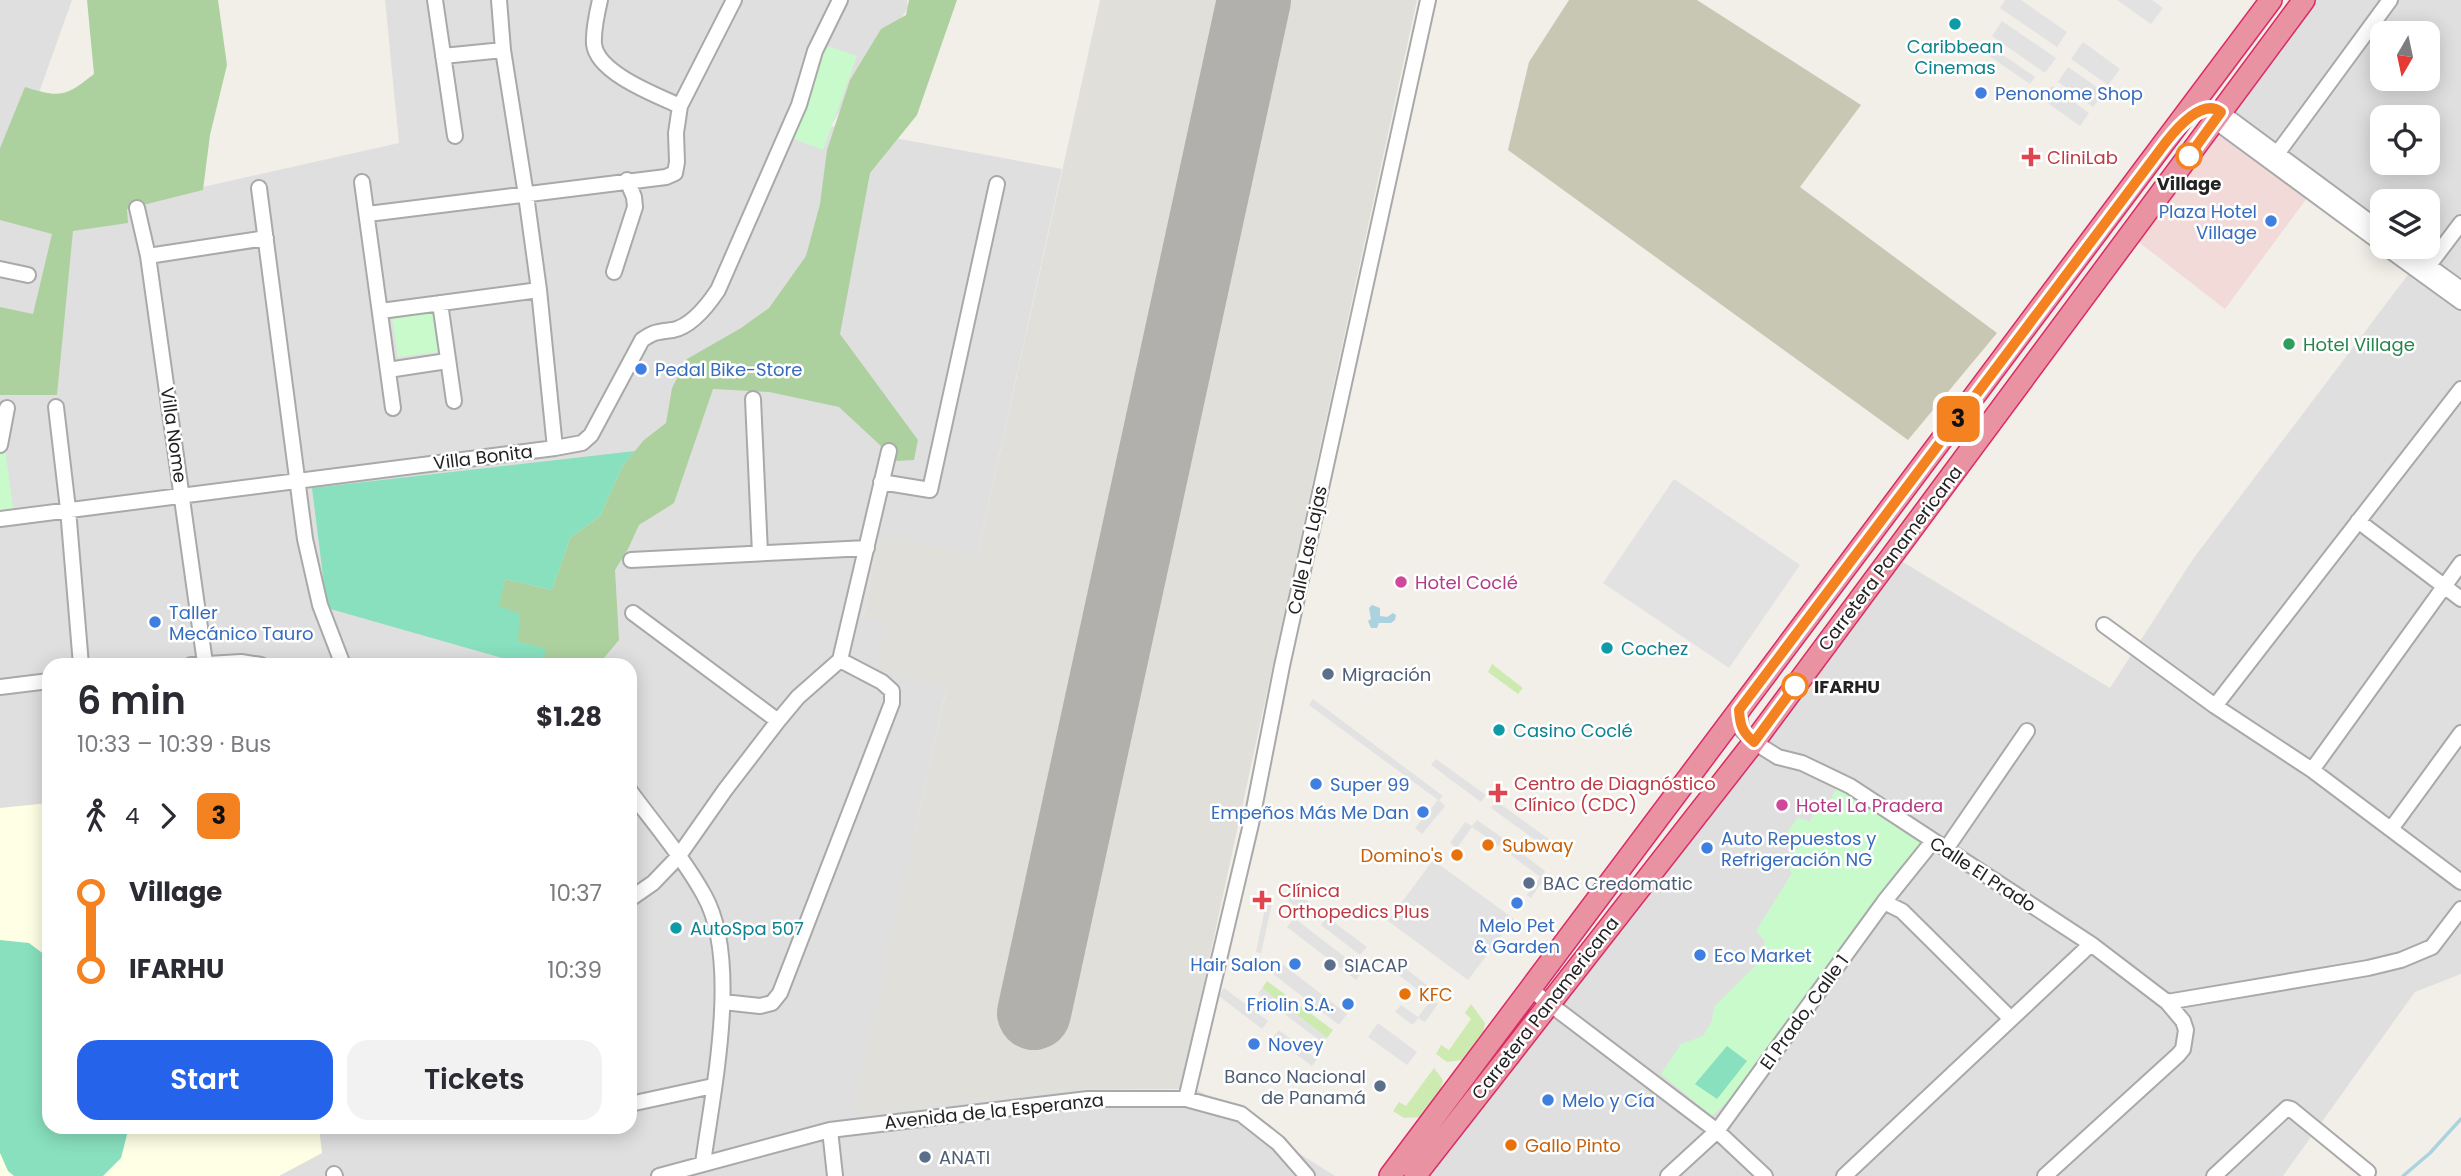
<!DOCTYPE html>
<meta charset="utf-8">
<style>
:root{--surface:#fff;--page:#f2f2f3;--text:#2b2b33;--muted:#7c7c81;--accent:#2563eb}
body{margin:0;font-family:Poppins,sans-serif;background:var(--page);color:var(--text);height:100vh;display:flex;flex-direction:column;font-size:26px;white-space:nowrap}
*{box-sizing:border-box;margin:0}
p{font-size:23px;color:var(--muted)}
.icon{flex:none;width:38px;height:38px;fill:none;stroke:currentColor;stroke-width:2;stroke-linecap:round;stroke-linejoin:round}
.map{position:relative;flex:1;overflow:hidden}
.sheet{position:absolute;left:42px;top:658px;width:595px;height:476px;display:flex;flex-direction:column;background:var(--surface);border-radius:21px;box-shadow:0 4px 18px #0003}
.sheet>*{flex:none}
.badge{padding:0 14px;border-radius:10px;font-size:24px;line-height:46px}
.needle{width:46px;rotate:189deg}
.buttons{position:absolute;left:2370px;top:21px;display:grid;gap:14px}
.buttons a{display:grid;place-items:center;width:70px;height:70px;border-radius:14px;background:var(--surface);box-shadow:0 4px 18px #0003;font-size:35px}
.map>.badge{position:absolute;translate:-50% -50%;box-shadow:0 0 0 4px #fff}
.legs{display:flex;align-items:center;gap:10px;height:77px;padding:0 35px;font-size:23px}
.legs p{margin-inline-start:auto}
.head{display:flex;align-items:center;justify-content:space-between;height:119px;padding:0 35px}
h1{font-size:38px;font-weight:600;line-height:52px}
.button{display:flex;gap:14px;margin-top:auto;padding:14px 35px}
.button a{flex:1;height:80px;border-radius:21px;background:var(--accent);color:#fff;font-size:28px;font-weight:600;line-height:80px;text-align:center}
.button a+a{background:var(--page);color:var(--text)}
ul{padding:0 35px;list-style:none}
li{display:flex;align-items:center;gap:24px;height:77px;font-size:26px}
li i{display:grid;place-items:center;width:10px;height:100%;margin:0 9px;background:currentColor}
li i::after{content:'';width:18px;height:18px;margin:-9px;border:5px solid;border-radius:50%;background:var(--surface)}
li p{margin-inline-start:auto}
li:first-child i{background:linear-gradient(#0000 50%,currentColor 0)}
li:last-child i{background:linear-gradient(currentColor 50%,#0000 0)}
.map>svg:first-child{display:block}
</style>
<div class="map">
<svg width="2461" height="1176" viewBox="0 0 2461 1176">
<rect width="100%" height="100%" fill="#f2efe9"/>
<path fill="#e0dfdf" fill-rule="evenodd" d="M0 0H72L13 166 114 207 399 143 385 0H907L908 8 830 126 1062 169 977 556 879 537 863 616 886 622 947 685 854 1113 1065 1090H1198L1335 1176H0ZM49 665H630V1127H49Z
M2313 0H2461V974L2415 992 2283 1176H1420L1898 559 2110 688 2193 559 2410 272 2215 132ZM2382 33H2427V79H2382ZM2382 117H2427V163H2382ZM2382 201H2427V247H2382Z"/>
<path fill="#f2dad9" d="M2215 132 2307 198 2225 309 2136 240Z"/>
<path fill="#ffffe5" d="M49 803V1127H319L322 1153 279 1176H0V808Z"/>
<path fill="#e1dfda" d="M1100 0H1417L1181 1089 1065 1090 853 1114 947 686 876 671 886 622 863 617 879 536 977 556Z"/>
<path fill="#c7c7b4" d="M1569 0H1697L1861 105 1800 187 1997 333 1908 440 1508 150 1529 62Z"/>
<path fill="#cdebb0" d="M1492 664 1523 688 1518 694 1488 672Z
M1267 981 1333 1030 1327 1038 1262 988Z
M1471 1004 1485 1023 1482 1039 1469 1059 1447 1062 1436 1054 1441 1045 1449 1050 1471 1019 1465 1013Z
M1434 1068 1443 1080 1439 1097 1426 1117 1404 1118 1393 1111 1399 1102 1406 1106Z"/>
<path fill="#add19e" d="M87 0H218L227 65 210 135 203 190 127 209 128 223 73 231 57 395H0V307L33 314 52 234 0 220V148L25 87C60 98 65 97 94 74Z
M909 0H957L917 115 870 173 840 334 918 440 914 460 897 461 839 407 769 392 713 389 674 503 639 525 628 549 615 570 619 640 598 665H542L545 649 518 642 498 606 505 579 552 590 570 538 600 516 623 465 644 440 666 423 672 388 687 359 741 328 769 308 806 256 820 204 827 150 850 80 881 29 906 15Z"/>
<path fill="#c8facc" d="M825 45 857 56 823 150 792 138Z
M432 311 438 352 398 357 392 317Z
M0 405H12L6 455 13 508 0 511Z
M1839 783 1927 838 1803 1004 1761 1054 1735 1095 1712 1116 1661 1074 1681 1044 1703 1036 1712 1021 1714 1007 1755 966 1765 941 1756 931 1792 873 1784 862 1802 844 1787 833 1798 817 1810 822 1819 802 1826 808Z"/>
<path fill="#88e0be" d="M635 451 623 465 600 516 570 538 552 590 505 579 499 606 520 614 518 641 546 649 542 665H527L327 608 312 488Z
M0 940 29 943 49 958V1127H129L121 1158 103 1176H14L8 1171 0 1153Z
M1727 1046 1747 1061 1717 1099 1695 1084Z"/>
<path fill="#e2e2e2" d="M2005 0H2021L2067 32 2057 47 2000 8Z
M2117 0H2152L2163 8 2151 24Z
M2002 21 2056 58 2045 73 1992 36Z
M2083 42 2120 69 2108 85 2071 59Z
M1990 46 2035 77 2030 84 1985 53Z
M2068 67 2104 92 2093 107 2058 82Z
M2052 86 2089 113 2080 126 2042 99Z
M1674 479 1800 565 1729 668 1603 583Z
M1313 699 1443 796 1439 800 1445 806 1422 834 1415 828 1438 800 1309 705Z
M1436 759 1486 795 1481 802 1431 765Z
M1496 801 1553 842 1548 849 1491 808Z
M1477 820 1504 839 1499 846 1472 827 1457 848 1450 843 1465 822 1472 826Z
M1515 848 1545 871 1541 877 1544 879 1531 898 1527 895 1540 877 1511 855Z
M1433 860 1514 919 1468 980 1388 921Z
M1295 892 1319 910 1312 919 1288 901Z
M1267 898 1273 899 1261 953 1256 952Z
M1327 917 1367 947 1360 955 1321 925Z
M1294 918 1363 971 1356 980 1287 927Z
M1392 958 1437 993 1432 1000 1438 1004 1425 1022 1418 1018 1413 1025 1395 1012 1401 1005 1418 1017 1431 1000 1386 965Z
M1276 959 1347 1014 1339 1025 1268 970Z
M1224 988 1268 1021 1262 1029 1219 996Z
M1262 988 1327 1038 1323 1043 1258 994Z
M1378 1023 1417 1052 1407 1065 1368 1037Z
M1279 1030 1317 1059 1312 1066 1273 1037Z"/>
<path fill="#aad3df" d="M1372 605 1380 608V616L1387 617 1393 613 1396 615 1395 620 1391 623H1379L1377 628H1371L1368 621 1371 619 1369 608Z"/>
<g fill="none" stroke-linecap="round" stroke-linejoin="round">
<path stroke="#aad3df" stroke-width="3.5" d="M2403 1176 2430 1153 2461 1119"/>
<path stroke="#b1b0ac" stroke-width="74" d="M1034 1013 1254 0"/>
<g stroke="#a9a9a9" stroke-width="18">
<path id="minor" d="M435 0 455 136
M600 0C597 13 593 30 594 44 597 73 656 95 680 106
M443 56 503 50
M2221 112 2382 231
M2215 121 2382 244
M2271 162 2390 0
M362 182 393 408
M259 188 305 539 320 605 343 665
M137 208 148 256 205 663
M368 214 666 177 675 173 677 162 676 133 680 106 734 0
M2385 247 2461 302
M2403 247 2461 289
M148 256 266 238
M0 269 28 275
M614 272 635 207 634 197 627 180
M2423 273 2461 223
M440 303 454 401
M381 311 539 290
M388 370 447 361
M753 399 760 553
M56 407 68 509 81 665
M0 445 7 408
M555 448 582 443 591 435 642 340C655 331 658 332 673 330 692 326 708 305 718 290L799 105 815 51 840 0
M881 482 930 490 997 184
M0 519 555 448 539 290 526 195 503 50 499 0
M2358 521 2461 599
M631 560 867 548
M633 613 778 721
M2104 625 2215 706 2312 770 2461 882
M191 665 241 662 261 665
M0 687 49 681
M2215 706 2461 389
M1739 710 1741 729 1754 742 1778 757 1802 763 1850 786 2091 944 2167 1002 2183 1021 2186 1030 2183 1049 2178 1055 2045 1176
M2312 770 2461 563
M630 791C655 825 684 859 704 895 741 960 713 1090 703 1163
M2391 829 2461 733
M1946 849 2027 731
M630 899 653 883 678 857 725 790 778 721 798 697 840 660 889 451
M1884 902 1902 911 2010 1018
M1530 989 1717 1131 1765 1176
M723 1002 760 1006 772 1003 780 993 892 703V691L882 682 840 660
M2167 1002 2368 968 2401 960 2432 947 2461 909
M1186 1099 1251 824 1282 666 1428 0
M630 1104 713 1086
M830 1130 835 1176
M334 1174 335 1176
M659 1176 830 1130 1088 1099H1186L1241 1114 1278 1143 1307 1176
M1668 1176 1717 1131 1884 902 1933 841
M1844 1176 2091 944
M2214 1176 2287 1108 2291 1109 2368 1172"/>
</g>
<g stroke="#dc2a67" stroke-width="24">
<path id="highway" d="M1390 1176 2271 0
M1415 1176 1754 742 2304 0"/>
</g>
<use href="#minor" stroke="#fff" stroke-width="14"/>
<use href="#highway" stroke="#e892a2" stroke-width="21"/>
</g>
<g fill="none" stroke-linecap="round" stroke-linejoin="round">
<g stroke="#fff" stroke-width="16">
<path id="line-1" d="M1795 686 1754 742C1742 732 1740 725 1739 710L2166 142C2177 128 2203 98 2221 112L2189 156"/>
</g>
<use href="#line-1" stroke="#f58220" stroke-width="10"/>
</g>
<g fill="#0f9aa8" stroke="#fff" stroke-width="2.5">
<circle cx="1955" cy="24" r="7"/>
<circle cx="1607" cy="648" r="7"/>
<circle cx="1499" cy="730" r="7"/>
<circle cx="676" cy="928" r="7"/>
</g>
<g fill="#3f7fe0" stroke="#fff" stroke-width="2.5">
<circle cx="1981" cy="93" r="7"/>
<circle cx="2271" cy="221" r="7"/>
<circle cx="641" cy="369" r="7"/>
<circle cx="155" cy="622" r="7"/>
<circle cx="1316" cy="784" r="7"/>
<circle cx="1423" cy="812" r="7"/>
<circle cx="1707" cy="848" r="7"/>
<circle cx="1517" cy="903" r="7"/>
<circle cx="1700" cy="955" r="7"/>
<circle cx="1295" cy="964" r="7"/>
<circle cx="1348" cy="1004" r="7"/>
<circle cx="1254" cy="1044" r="7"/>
<circle cx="1548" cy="1100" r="7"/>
</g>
<g fill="#fff" stroke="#f58220" stroke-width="3.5">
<circle cx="2189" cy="156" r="12"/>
<circle cx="1795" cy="686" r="12"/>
</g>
<g fill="#e0444e" stroke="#fff" stroke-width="2.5">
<path d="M2027.5 146.5h7v7h7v7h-7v7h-7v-7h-7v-7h7z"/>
<path d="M1494.5 782.5h7v7h7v7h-7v7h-7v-7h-7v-7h7z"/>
<path d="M1258.5 889.5h7v7h7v7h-7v7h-7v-7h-7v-7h7z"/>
</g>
<circle fill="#2e9e5b" stroke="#fff" stroke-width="2.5" cx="2289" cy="344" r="7"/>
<g fill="#d1479c" stroke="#fff" stroke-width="2.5">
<circle cx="1401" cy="582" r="7"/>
<circle cx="1782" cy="805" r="7"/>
</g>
<g fill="#5c6f8a" stroke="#fff" stroke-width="2.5">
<circle cx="1328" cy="674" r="7"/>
<circle cx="1529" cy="883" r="7"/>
<circle cx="1330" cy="965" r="7"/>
<circle cx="1380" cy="1086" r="7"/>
<circle cx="925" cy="1157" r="7"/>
</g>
<g fill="#e8710a" stroke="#fff" stroke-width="2.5">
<circle cx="1488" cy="845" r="7"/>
<circle cx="1457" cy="855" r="7"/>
<circle cx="1405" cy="994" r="7"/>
<circle cx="1511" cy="1145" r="7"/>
</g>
<g text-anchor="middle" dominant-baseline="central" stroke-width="5" stroke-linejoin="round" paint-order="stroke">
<g font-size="18" fill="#0d838f" stroke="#fff" text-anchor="start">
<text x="1955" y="46" text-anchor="middle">Caribbean<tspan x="1955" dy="21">Cinemas</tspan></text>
<text x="1621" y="648">Cochez</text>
<text x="1513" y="730">Casino Coclé</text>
<text x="690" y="928">AutoSpa 507</text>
</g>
<g font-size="18" fill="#366cbe" stroke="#fff" text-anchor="start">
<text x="1995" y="93">Penonome Shop</text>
<text x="2257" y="211" text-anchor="end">Plaza Hotel<tspan x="2257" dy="21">Village</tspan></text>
<text x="655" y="369">Pedal Bike-Store</text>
<text x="169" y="612">Taller<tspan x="169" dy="21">Mecánico Tauro</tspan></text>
<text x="1330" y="784">Super 99</text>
<text x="1409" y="812" text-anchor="end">Empeños Más Me Dan</text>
<text x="1721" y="838">Auto Repuestos y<tspan x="1721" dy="21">Refrigeración NG</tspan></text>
<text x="1517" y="925" text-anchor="middle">Melo Pet<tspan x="1517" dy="21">&amp; Garden</tspan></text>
<text x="1714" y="955">Eco Market</text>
<text x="1281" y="964" text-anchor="end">Hair Salon</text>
<text x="1334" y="1004" text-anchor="end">Friolin S.A.</text>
<text x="1268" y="1044">Novey</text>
<text x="1562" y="1100">Melo y Cía</text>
</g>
<g font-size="18" fill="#be3a42" stroke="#fff" text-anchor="start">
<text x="2047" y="157">CliniLab</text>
<text x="1514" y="783">Centro de Diagnóstico<tspan x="1514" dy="21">Clínico (CDC)</tspan></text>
<text x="1278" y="890">Clínica<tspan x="1278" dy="21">Orthopedics Plus</tspan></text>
</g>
<g font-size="18" font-weight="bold" fill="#222" stroke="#fff">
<text x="2189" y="183">Village</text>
<text x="1814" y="686" text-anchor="start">IFARHU</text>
</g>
<g font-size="18" fill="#27864d" stroke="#fff" text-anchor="start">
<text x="2303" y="344">Hotel Village</text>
</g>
<g font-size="18" fill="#222" stroke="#fff">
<text transform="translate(174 435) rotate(82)">Villa Nome</text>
<text transform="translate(483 457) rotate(-7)">Villa Bonita</text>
<text transform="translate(1307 550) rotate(-78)">Calle Las Lajas</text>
<text transform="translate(1890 558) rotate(-53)">Carretera Panamericana</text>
<text transform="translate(1983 874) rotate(33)">Calle El Prado</text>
<text transform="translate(1545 1008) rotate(-52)">Carretera Panamericana</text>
<text transform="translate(1804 1012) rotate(-54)">El Prado, Calle 1</text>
<text transform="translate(994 1111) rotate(-6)">Avenida de la Esperanza</text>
</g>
<g font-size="18" fill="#b23c85" stroke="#fff" text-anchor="start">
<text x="1415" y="582">Hotel Coclé</text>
<text x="1796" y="805">Hotel La Pradera</text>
</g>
<g font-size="18" fill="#4e5e75" stroke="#fff" text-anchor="start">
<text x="1342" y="674">Migración</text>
<text x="1543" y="883">BAC Credomatic</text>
<text x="1344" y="965">SIACAP</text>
<text x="1366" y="1076" text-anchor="end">Banco Nacional<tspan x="1366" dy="21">de Panamá</tspan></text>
<text x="939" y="1157">ANATI</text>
</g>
<g font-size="18" fill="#c56008" stroke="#fff" text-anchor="start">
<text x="1502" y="845">Subway</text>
<text x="1443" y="855" text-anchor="end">Domino's</text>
<text x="1419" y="994">KFC</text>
<text x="1525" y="1145">Gallo Pinto</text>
</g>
</g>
</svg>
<div class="buttons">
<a><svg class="needle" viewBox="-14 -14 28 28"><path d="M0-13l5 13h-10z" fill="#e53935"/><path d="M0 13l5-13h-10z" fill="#7c7c81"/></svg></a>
<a><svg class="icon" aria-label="locate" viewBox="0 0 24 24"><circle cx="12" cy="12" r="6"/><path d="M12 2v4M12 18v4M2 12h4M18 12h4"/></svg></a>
<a><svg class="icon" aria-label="layers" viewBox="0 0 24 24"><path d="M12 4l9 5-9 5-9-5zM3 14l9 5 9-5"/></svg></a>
</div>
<b class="badge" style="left:1958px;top:419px;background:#f58220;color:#111">3</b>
<section class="sheet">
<div class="head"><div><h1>6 min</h1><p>10:33 – 10:39 · Bus</p></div><b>$1.28</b></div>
<div class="legs"><svg class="icon" aria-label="walk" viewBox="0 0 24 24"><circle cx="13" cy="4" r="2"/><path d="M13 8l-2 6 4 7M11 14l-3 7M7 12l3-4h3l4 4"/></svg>4<svg class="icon" aria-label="forward" viewBox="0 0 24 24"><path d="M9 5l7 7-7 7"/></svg><b class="badge" style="background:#f58220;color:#111">3</b></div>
<ul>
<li><i style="color:#f58220"></i><b>Village</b><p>10:37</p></li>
<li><i style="color:#f58220"></i><b>IFARHU</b><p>10:39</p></li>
</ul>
<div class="button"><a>Start</a><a>Tickets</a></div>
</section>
</div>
